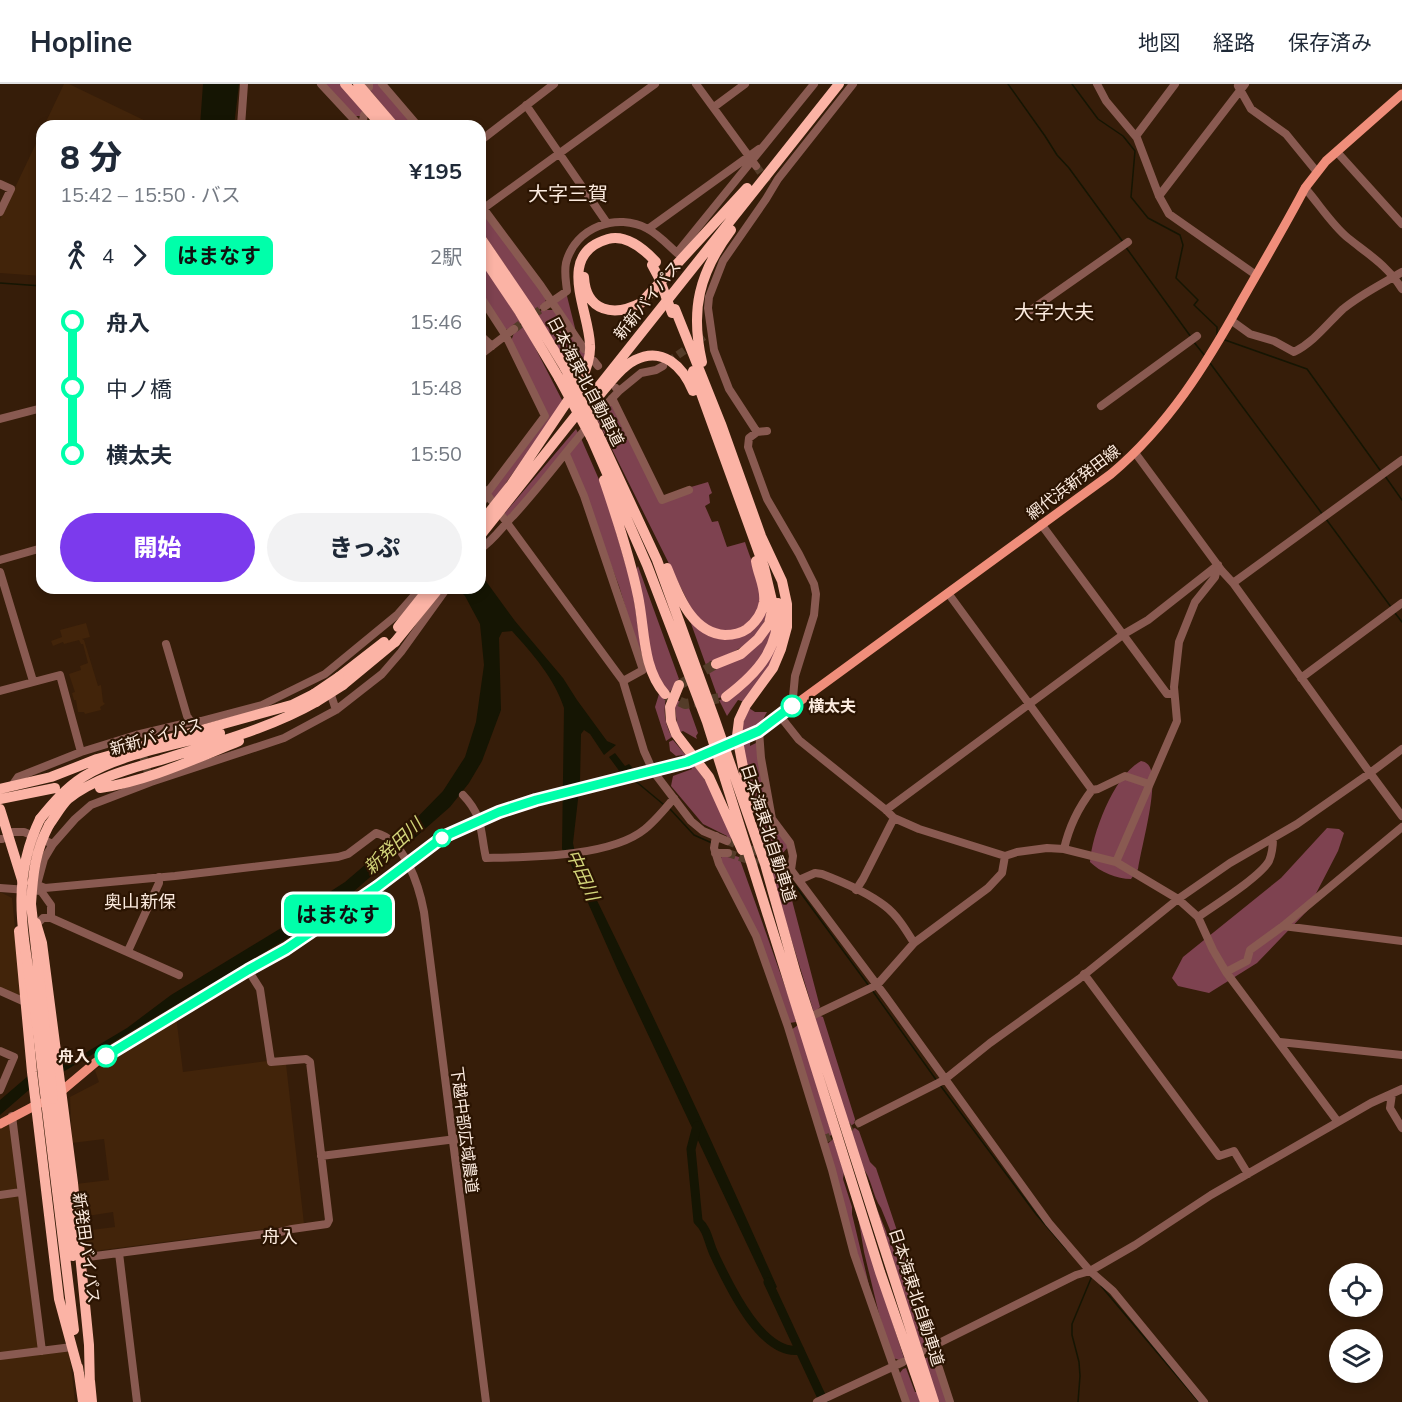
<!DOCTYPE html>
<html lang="ja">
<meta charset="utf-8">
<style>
:root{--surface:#fff;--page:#f2f2f3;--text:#1f2937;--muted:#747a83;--line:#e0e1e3;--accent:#7c3aed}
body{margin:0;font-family:Mulish,"Noto Sans JP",sans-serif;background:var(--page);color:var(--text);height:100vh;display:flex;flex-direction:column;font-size:22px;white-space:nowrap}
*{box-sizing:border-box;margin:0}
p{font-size:20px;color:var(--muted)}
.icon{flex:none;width:33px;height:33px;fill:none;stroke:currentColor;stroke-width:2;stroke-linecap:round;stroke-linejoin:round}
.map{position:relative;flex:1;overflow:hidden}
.sheet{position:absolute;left:36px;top:36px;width:450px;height:474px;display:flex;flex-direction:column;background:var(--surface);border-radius:18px;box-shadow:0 3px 9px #0003}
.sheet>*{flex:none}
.badge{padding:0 12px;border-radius:9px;font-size:21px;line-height:39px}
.tools{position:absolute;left:1329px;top:1179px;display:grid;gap:12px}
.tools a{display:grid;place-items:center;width:54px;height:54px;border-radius:50%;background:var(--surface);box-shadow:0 3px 9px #0003;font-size:30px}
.map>.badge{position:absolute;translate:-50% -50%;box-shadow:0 0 0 3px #fff}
.legs{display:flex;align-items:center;gap:9px;height:66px;padding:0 24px;font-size:20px}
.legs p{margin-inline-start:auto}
.overview{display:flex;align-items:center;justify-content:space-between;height:102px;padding:0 24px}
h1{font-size:33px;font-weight:800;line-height:45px}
.primary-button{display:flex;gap:12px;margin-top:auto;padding:12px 24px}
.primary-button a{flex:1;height:69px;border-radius:36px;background:var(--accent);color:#fff;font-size:24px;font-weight:800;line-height:69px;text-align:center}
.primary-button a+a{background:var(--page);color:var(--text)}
ul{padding:0 24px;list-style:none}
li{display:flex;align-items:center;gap:21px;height:66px;font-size:22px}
li i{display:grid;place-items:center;width:9px;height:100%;margin:0 8px;background:currentColor}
li i::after{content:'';width:15px;height:15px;margin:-8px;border:4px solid;border-radius:50%;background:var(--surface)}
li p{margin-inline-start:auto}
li:first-child i{background:linear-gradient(#0000 50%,currentColor 0)}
li:last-child i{background:linear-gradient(currentColor 50%,#0000 0)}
header{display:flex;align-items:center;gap:36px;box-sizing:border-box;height:84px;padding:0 30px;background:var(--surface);border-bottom:2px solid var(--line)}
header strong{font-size:28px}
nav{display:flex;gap:33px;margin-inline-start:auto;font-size:21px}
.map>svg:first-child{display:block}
</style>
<header>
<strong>Hopline</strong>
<nav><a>地図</a><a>経路</a><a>保存済み</a></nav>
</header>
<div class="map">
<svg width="1402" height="1318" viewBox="0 0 1402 1318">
<rect width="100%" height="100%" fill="#361d09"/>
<path fill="#42240a" d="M64 0H69L156 42H44Z
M42 47V192L0 189V135Z
M86 539 90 553 82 555 84 556 98 602 101 601 103 618 105 620 100 623 101 626 85 630 84 628H78L76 616H74L72 609 75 608 69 590 81 586 80 582 88 579 83 560H81L79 556 64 560 63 558 53 562 51 557 62 553 60 546Z
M0 808 12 814 22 913 0 904Z
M176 932 183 988 267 977 286 980 304 1140 86 1168 83 1147 115 1143 113 1128 81 1133 76 1100 109 1096 104 1055 72 1059 70 1013 99 998 95 986Z
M11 1037 40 1268 69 1265 75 1318H0V1044Z"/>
<path fill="#7e4250" d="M325 0H340L364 27 363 32H353Z
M373 0H380L416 42H400L369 5Z
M480 120 547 213 543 223 536 228 480 144Z
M480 175 521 239 513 245H503L480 209Z
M563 212H567L576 248 555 218Z
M544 224 545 226H556L586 271 577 297 537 230Z
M523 240 563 318 494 416 489 410 547 332 510 260 515 246Z
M611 320 660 417 691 405V403L708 398 712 409 709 411 710 419 705 422 712 438 718 437 727 463 745 458C750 475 762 497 760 515 757 543 727 556 705 540 700 536 696 530 692 526L597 335Z
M576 345 578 349 546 394 506 434 504 430Z
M580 352 604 407 632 502 644 585 619 502 569 372 571 365Z
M638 482 679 595 669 609 659 597 653 579 635 488Z
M782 508 776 572 745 618 738 616 727 632 719 616 724 615 773 567Z
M766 522C770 554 734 569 709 578L710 582 707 584 689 534 738 553Z
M771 538C778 567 743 595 724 613L718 614 708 586 745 570Z
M659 610 666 614C663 628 665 641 672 653L666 657 655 623Z
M674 615 688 621 698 649 696 652 697 655 683 647 678 649Z
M749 624 755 628H767C760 640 763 640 751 645L749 650 740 655V647Z
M750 653V662L758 658 765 712 788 763 782 770 778 768 776 773 765 769 750 709 740 657Z
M673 656 690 676 687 677 682 671 676 672 670 667 669 658Z
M691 677 711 704 733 757 727 756V752L703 740 671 702 673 692 692 685 687 678Z
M1141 677C1146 678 1149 680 1151 686 1157 708 1142 760 1138 785L1131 795C1117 795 1100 788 1090 778 1092 750 1114 691 1141 677Z
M1327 744 1339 745 1344 749 1338 767 1307 827 1257 879 1209 909 1178 902 1172 894 1183 873 1281 794Z
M728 770 739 773 793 925 796 938 789 939 772 891 721 781 720 774Z
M769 783 782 792 788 801 820 923 814 929Z
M818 931 823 933 855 1035V1039L849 1043 814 933Z
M798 941 832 1051 829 1052 824 1050 791 946Z
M855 1044 859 1047 870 1078 876 1084 929 1242 881 1124C872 1111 872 1094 862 1083L850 1046Z
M833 1055 844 1088 843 1095 852 1123V1130L873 1218 855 1169 826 1061Z
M877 1125 922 1236 928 1259 921 1266Z
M858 1132 904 1274 899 1276 893 1274 879 1230 864 1168Z
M929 1273H931L948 1318H937L923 1275Z
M906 1284 915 1308H917L920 1318H907L899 1290 903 1285Z"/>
<path fill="#151503" d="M203 0H239L234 42H200Z
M480 489 515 537 563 594 577 616 607 657 616 661 604 671 590 650 584 646 581 650 580 698 573 759 576 774C646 915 713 1058 777 1203L770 1209 619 889 569 776 562 765 564 624C555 595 532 569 512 547L502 548 499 554 501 626 482 677 469 699 450 723 352 809 298 848 63 988 61 976 68 973 75 975 127 944 171 911 291 838 328 809 345 798 400 751 443 707 465 673 476 638 484 581 480 540 465 512 457 504H480Z
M615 669 625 682 629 680 633 684 620 688 609 673Z
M28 992 30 1005 0 1031V1016Z"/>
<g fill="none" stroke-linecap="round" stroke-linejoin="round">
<path stroke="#151503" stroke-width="1.5" d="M1008 0 1045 52 1057 71 1069 84 1123 158
M1072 0 1098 35 1123 52 1135 67 1131 113 1148 134 1180 151 1183 161 1176 194 1198 216 1194 221 1217 243V251
M1125 162 1191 253
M0 199 42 202
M1225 256 1307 285 1380 386
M1193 257 1205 272
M1210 279 1323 431
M1385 392 1402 416
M1326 435 1391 523
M1395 529 1402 538
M633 695 663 720
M670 725 694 751 712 759
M769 779 777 782 792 797 869 902
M872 906 937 997
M940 1001 1036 1130 1067 1166
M1101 1202 1199 1318
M1078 1318 1080 1292 1079 1278 1072 1251V1240L1092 1192"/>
<path stroke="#151503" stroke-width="9" d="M697 1042 691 1065 698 1137C708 1146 708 1157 714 1170 727 1197 761 1273 800 1266
M768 1198 824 1318"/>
<path stroke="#543c29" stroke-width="8" stroke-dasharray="8 4" stroke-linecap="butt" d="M756 82 769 100
M514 245 544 223
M668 278 706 251
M139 658 150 696
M727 757 777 775
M728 769 775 785
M823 1056 859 1039"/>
<path stroke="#543c29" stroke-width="9" stroke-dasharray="9 4.5" stroke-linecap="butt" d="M690 677 751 651"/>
<path stroke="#543c29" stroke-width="10" stroke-dasharray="10 5" stroke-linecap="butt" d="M679 601 716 580
M666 611 685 620 726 613"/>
<path stroke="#895a51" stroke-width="8" d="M321 0 360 42
M382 0 418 42
M696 0 756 82
M1097 0 1106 17 1137 54 1159 112 1169 130 1256 191
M1238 2 1251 25 1286 50 1317 88
M369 3V0
M526 21 607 139
M714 23 745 0
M241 42 244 0
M362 42 364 31
M1136 52 1175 0
M480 57 554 0
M1337 68 1402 140
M0 100 11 105 0 128
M1305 104C1319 120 1332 141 1348 154 1368 170 1388 182 1402 205
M1159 112 1245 0
M480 120 541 202 584 265
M484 124 655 0
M648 145 759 65
M480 212 506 252 545 332 487 409 480 423
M544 223 567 207C566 197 564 189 566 179 575 143 617 128 648 145 659 151 668 161 677 169L814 0
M1031 226 1128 158
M1232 237 1250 250 1274 257 1294 268C1314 258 1327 240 1343 225 1361 210 1382 200 1402 188
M480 251 492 262
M480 271 514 245
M594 277 598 282
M619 307 641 289 656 286 663 282
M612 314 662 416 689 406
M1101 322 1197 252
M0 335 42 324
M767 347 757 348 749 354 748 363 767 415 799 470 814 500 816 510 814 531 795 592 793 613 796 619
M757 348 729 305 714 266 708 224 709 213 723 177 766 115 778 95 853 0
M566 370 584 412 643 586 623 597
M1136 370 1222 487 1233 499 1370 689 1402 665
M480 400 491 416
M502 432 623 597 644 667 653 687 691 737 703 747 727 757
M1041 440 1167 610H1174
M480 465C493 457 502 443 513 432 550 392 581 346 619 307L616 304
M0 476 42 464
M0 488 33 597
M1233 499 1402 376
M948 509 1092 706 1098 705 1125 692 1149 700
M166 560 187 632 191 638
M1301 594 1402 519
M329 605 336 626
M0 607 60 591 81 668
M780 632 799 656 886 726 894 734 919 745 1005 772 1017 768 1047 764 1064 765 1116 778 1178 815 1198 833 1213 866 1226 888 1338 1038
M759 647 761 674 772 735 790 759 793 772 791 786
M11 703 18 693 81 668 136 651 191 638 201 637 262 621 325 590 398 530 421 504
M463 711C484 733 480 748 486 774 530 773 611 773 645 745 656 736 665 725 674 714
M886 726 1124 550 1148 536 1218 481
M13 748H24L53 760
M716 752 714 764 719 780 756 852 788 943 832 1086 854 1170 906 1318
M0 755H2
M1064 765C1069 743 1078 724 1092 706
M715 769H728
M777 775 791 786 886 913 1049 1139 1090 1187 1076 1191 923 1267
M1116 778 1177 637 1174 603 1179 558 1195 518 1215 493 1218 481
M799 796 815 789 822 790C843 798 867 808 885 822 897 831 906 846 914 859
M38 797 44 775 53 760 75 735 91 721 151 698 284 654 336 626 382 590 401 568 447 504
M40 802 45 804 175 792 338 773 348 770 376 749C405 756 419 802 424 828L486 1318
M0 804 41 807 51 821V834
M856 806 863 795 894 734
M1198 833C1215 821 1260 793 1269 777 1272 770 1273 762 1273 754
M36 841 43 834H51L179 891
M1283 842 1402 857
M128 867 159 799V793
M1226 888 1247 877 1250 866 1283 842 1402 743
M1084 890 1219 1072 1234 1067 1248 1090
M0 907 25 918
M814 931 877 901 914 859 988 804 1002 789 1005 772
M1280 958 1402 971
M0 967 14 973 0 1006
M1392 1010 1390 1024 1402 1044
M12 1032 42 1267
M859 1039 944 996 990 959 1079 895 1178 815 1230 779 1297 740 1370 689 1402 732
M321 1072 464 1054
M0 1111 21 1108
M119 1169 137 1318
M80 1174 280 1148 292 1145 327 1140 329 1136 310 978 306 975 271 978 260 905 248 886
M932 1263 950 1318
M0 1272 72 1263
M817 1318 903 1278
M1204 1318 1113 1207 1090 1187 1135 1161 1211 1111 1371 1019 1402 1005"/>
<path stroke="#f08e7b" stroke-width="9" d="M751 651 759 647 1111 390C1168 342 1206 281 1242 216 1263 179 1285 142 1305 104L1326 77 1402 10
M58 1010 96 978 248 886 286 865 377 803 443 753 499 728 536 716 687 678
M0 1040 40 1019"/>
<path stroke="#fbb3a5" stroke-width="10" d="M345 0 382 42
M358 0 394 42
M480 153 529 225 565 284
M480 169 519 227 559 294
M584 193C586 228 614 233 641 219L747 104
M675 225 721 340 761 452 782 497 787 520V543L781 565 773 584 746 621 739 636 737 652 751 724
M702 278C690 226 699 189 731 146
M693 287 764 483 773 521 769 540 758 555 741 570 716 580
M598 313C608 301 621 283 635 276 663 262 683 283 693 307
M597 347 657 476 715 636 765 780 796 890 934 1318
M591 353 647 481 707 638 880 1188 925 1318
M604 396C617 434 630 473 638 512 645 545 642 584 665 610
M511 401 581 297C586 286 591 273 590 261 589 226 555 170 608 155 627 150 644 165 656 178
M480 440 510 402
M480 452 839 0
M667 484C678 510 691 549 725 551 733 551 740 550 747 545 756 538 762 530 764 518 766 504 758 491 756 477
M339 593 384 558
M343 601 395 558
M679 601 670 623 671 637 676 650 709 693 742 766
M726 613C759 588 781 563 778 519
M290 622 314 610
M100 704C148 697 194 675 239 657
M0 705 51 693 97 675 295 620
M0 715 55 704
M0 725 23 799
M40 735C53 719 66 704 83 693 119 670 178 660 220 649
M49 741C55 733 61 722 68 715 95 694 129 685 161 676 213 659 269 645 316 618
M36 839 42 859 73 1099 89 1261 90 1305
M19 847 32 988 59 1215 79 1289
M53 1015 73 1172
M46 1017 74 1246
M78 1283 83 1318
M90 1297 92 1318"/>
<path stroke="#fbb3a5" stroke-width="10" d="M652 181 659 194 672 229
M565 284 597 347
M559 294 591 353
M398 543 429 504
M395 558 439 504
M314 610 339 593
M316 618 343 601
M40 735C9 799 24 853 34 921 39 953 42 985 46 1017
M49 741C35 768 33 789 31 820L53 1015"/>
</g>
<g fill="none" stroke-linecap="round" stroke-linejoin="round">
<g stroke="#fff" stroke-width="14">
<path id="line-1" d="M106 972 248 886 286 865 377 803 443 753 499 728 536 716 687 678 759 647 792 622"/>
</g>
<use href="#line-1" stroke="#0fa" stroke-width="9"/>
</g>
<g fill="#fff" stroke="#0fa" stroke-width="3">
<circle cx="792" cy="622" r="10"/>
<circle cx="442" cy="754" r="8"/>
<circle cx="106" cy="972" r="10"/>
</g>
<g text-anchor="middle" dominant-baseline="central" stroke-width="4.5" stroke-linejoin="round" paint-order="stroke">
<g font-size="16" fill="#fcebdf" stroke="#2b1402">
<text transform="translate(647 216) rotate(-51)">新新バイパス</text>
<text transform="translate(586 297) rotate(62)">日本海東北自動車道</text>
<text transform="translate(1073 398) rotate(-37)">網代浜新発田線</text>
<text transform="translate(156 652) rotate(-16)">新新バイパス</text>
<text transform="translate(769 749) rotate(72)">日本海東北自動車道</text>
<text transform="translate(465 1046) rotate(83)">下越中部広域農道</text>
<text transform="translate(87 1164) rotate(82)">新発田バイパス</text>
<text transform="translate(917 1213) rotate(72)">日本海東北自動車道</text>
</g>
<g font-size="16" font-weight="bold" fill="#fcebdf" stroke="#2b1402" text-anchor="start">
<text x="808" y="622">横太夫</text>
<text x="90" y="972" text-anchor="end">舟入</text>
</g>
<g font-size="18" font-style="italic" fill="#d3d57a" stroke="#2b1402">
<text transform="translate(393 762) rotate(-43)">新発田川</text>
<text transform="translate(583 791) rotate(66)">中田川</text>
</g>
<g font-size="18" fill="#fcebdf" stroke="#2b1402">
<text x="140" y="817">奥山新保</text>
<text x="280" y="1152">舟入</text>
</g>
<g font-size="20" fill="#fcebdf" stroke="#2b1402">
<text x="568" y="109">大字三賀</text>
<text x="1054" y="227">大字大夫</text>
</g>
</g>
</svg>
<div class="tools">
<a><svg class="icon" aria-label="locate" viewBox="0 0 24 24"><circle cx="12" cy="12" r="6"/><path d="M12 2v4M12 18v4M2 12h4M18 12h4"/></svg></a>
<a><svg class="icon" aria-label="layers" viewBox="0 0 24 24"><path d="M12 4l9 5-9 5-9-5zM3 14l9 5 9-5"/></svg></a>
</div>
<b class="badge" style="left:338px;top:830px;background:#0fa;color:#111">はまなす</b>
<section class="sheet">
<div class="overview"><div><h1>8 分</h1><p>15:42 – 15:50 · バス</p></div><b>¥195</b></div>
<div class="legs"><svg class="icon" aria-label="walk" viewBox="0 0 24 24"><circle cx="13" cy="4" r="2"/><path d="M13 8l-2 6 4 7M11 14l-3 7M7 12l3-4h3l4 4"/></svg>4<svg class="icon" aria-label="forward" viewBox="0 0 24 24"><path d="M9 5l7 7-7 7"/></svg><b class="badge" style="background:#0fa;color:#111">はまなす</b><p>2駅</p></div>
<ul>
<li><i style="color:#0fa"></i><b>舟入</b><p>15:46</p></li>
<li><i style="color:#0fa"></i><span>中ノ橋</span><p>15:48</p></li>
<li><i style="color:#0fa"></i><b>横太夫</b><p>15:50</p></li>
</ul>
<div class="primary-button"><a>開始</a><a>きっぷ</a></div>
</section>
</div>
